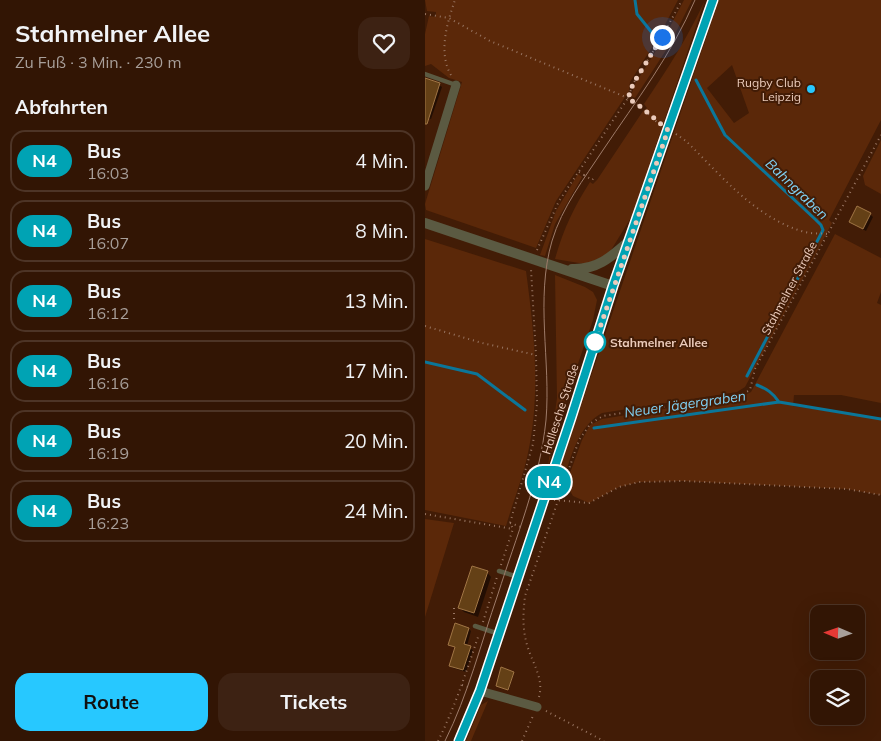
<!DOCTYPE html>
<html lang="de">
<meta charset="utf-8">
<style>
:root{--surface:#321504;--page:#3d2213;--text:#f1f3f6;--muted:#a89f9a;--line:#4d3426;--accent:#27c8ff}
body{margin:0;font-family:Mulish,sans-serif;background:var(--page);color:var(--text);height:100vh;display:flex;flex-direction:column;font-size:19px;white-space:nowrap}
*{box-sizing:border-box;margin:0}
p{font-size:16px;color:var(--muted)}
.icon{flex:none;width:28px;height:28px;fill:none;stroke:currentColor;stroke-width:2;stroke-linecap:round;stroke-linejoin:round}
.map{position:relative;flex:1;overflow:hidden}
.drawer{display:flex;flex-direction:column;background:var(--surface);width:425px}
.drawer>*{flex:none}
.badge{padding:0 10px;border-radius:16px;font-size:18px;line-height:32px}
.needle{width:32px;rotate:272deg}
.buttons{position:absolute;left:385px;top:605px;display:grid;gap:10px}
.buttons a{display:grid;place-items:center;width:55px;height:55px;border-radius:10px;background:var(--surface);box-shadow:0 5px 20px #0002,0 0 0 1px var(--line);font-size:25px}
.you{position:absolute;width:25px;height:25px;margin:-12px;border:4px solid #fff;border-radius:50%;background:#1a73e8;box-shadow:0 0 0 8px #1a73e833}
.map>.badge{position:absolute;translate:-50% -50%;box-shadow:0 0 0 2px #fff}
h2{padding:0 15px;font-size:19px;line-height:45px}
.round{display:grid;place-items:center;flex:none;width:52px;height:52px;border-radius:15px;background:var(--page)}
.head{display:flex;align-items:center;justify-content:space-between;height:85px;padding:0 15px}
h1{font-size:24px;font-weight:700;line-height:38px}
.primary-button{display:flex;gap:10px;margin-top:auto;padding:10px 15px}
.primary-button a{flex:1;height:58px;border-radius:15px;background:var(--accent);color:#111;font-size:20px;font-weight:700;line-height:58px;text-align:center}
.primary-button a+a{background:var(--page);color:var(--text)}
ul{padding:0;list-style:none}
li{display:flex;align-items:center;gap:15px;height:62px;margin:0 10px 8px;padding:0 5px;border:2px solid var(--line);border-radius:15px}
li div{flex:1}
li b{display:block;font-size:19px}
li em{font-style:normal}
li .badge{min-width:55px;font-weight:700;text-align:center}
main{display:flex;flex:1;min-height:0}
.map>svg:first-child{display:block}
</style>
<main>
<section class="drawer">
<div class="head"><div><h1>Stahmelner Allee</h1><p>Zu Fuß · 3 Min. · 230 m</p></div><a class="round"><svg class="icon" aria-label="heart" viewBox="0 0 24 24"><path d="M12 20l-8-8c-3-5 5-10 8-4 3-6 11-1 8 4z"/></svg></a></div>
<h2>Abfahrten</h2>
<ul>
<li><span class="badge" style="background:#00a3b4;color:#fff">N4</span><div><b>Bus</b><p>16:03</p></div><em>4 Min.</em></li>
<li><span class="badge" style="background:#00a3b4;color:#fff">N4</span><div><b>Bus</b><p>16:07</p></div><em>8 Min.</em></li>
<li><span class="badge" style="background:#00a3b4;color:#fff">N4</span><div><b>Bus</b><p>16:12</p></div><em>13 Min.</em></li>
<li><span class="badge" style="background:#00a3b4;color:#fff">N4</span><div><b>Bus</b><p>16:16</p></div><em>17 Min.</em></li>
<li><span class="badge" style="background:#00a3b4;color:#fff">N4</span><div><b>Bus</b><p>16:19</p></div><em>20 Min.</em></li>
<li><span class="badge" style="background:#00a3b4;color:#fff">N4</span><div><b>Bus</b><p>16:23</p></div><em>24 Min.</em></li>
</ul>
<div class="primary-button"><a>Route</a><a>Tickets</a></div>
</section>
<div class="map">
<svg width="456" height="741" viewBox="0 0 456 741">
<rect width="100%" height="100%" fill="#421c06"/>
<path fill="#5b2809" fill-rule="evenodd" d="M0 0H253L234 36 205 82 204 91 131 201 111 248 1 210 0 204 37 82 24 78 6 64 0 66V34L4 16 11 17V12L2 11Z
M259 0H267L245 44 210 98 206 96 210 84 239 38Z
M280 0 207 216 183 255 160 264 130 259C138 230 149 207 165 182L168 184 172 180 218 111 222 108 219 104C242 70 263 37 280 0Z
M294 0H456V120L404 220 407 223 320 387 312 392 177 413C150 428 144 465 135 492L130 482ZM307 65 324 113 309 123 282 88Z
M456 140V194L440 185 438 176Z
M153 174 157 177 130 224 120 256 115 255 131 211Z
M410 234 456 258V292L452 303 456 305V403L416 395H369L368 406 456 419V495L422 489 258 481 214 482 194 487 164 503 148 496 141 484 157 440 165 425 177 419 318 396 326 392Z
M0 239 101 271C109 331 116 393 103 453 98 477 88 502 81 526L0 510Z
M130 275 160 287 168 292 172 300 168 320 145 387 139 414 123 466 132 398Z
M0 519 29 523 0 617Z
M63 701 46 741H41L56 705Z"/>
<path fill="#0007" d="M0 82 14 85 17 87 6 119 0 117Z
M445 214 448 217 441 231 425 222Z
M62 572 66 577 53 617 39 612 35 608Z
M44 629 46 631 42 646 48 650 41 672 28 668 25 666 31 648 25 644Z
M88 673 84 690 73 686Z"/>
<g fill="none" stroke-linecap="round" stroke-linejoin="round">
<path stroke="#0b7699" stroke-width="3" d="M210 0 212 14 228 34
M271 80 300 135 391 220 396 225 398 230 322 376
M0 362 52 374 100 410
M332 385C342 389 348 393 354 402
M169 428 354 402 456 419"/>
</g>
<path fill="#644016" stroke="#a07545" d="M0 78 15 83 2 124H0Z
M432 206 446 213 438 229 424 222Z
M47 566 63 571 49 613 33 608Z
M30 623 44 628 39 644 46 646 38 670 24 666 30 647 23 645Z
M76 667 89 672 83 690 71 686Z"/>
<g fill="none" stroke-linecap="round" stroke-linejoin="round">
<path stroke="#997663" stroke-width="2" stroke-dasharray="1 4" stroke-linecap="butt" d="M0 14 24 18 65 41 203 98 208 102 207 104
M26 75C13 53 22 23 30 0
M208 102 216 107 215 109
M216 107 234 124
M251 134 261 141C296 175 331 219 380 232 388 234 395 233 403 234
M154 172 159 175 160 173
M159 175 167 180 169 178
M112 250 134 201 203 98 208 84 237 37 257 0
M0 326 57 343 111 355
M129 500 164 503 194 487 214 482 258 481 422 489 456 495
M0 514 88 529
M85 523 99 528
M76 565 88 529 85 523 108 444 112 404 111 355 106 269
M29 619V606
M58 622 72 577
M37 685 46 688
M114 697C119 679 108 664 103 648 97 630 98 614 100 596L154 440 166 423 178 416 318 394 325 390 330 369 456 135
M121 711 179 741
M13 741C30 707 42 670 54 634
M97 741 108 716"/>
<path stroke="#5b5a42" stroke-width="4.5" d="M0 74 31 85
M74 571 93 577
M50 626 74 634"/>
<path stroke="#5b5a42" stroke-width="9" d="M0 186 31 85
M55 691 112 707"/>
<path stroke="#5b5a42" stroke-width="10" d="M0 223 188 286
M147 269C172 270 186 257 203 242
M34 741 55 691 146 418 188 286 288 0"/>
<path stroke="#9e7b69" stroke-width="1" d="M20 741C43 695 56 643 73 594 91 537 115 480 121 420 126 361 110 299 127 241 137 207 159 179 178 150 211 101 247 54 270 0"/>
</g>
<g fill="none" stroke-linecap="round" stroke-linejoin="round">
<g stroke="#fff" stroke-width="11">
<path id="line" d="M34 741 55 691 146 418 188 286 288 0"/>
</g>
<use href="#line" stroke="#00a3b4" stroke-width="8"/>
<path stroke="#ebcbbb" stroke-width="5" stroke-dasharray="0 9" d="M170 342 243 130 216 107 203 98 208 84 237 37"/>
</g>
<circle fill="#27c8ff" stroke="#421c06" stroke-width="2" cx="386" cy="89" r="5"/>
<circle fill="#fff" stroke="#00a3b4" stroke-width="2.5" cx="170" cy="342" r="10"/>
<g text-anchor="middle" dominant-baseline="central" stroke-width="4" stroke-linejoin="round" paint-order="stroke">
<g font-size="12" fill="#ebcbbb" stroke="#421c06" text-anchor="end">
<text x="376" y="82">Rugby Club<tspan x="376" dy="14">Leipzig</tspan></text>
</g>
<g font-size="12" fill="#ebcbbb" stroke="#421c06">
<text transform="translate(364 288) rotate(-62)">Stahmelner Straße</text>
<text transform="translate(135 409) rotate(-72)">Hallesche Straße</text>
</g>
<g font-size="12" font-weight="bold" fill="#ebcbbb" stroke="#421c06" text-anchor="start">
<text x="185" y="342">Stahmelner Allee</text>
</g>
<g font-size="14" font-style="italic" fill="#80d1f4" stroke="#421c06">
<text transform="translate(372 189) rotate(44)">Bahngraben</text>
<text transform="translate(260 404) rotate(-8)">Neuer Jägergraben</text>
</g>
</g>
</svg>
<div class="buttons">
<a><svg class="needle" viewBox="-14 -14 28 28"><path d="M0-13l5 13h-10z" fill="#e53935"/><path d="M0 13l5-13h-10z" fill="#a89f9a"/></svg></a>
<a><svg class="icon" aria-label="layers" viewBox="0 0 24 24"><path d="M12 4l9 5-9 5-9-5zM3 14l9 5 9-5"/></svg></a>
</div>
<div class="you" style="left:237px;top:37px"></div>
<b class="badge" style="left:124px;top:482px;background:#00a3b4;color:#fff">N4</b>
</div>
</main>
